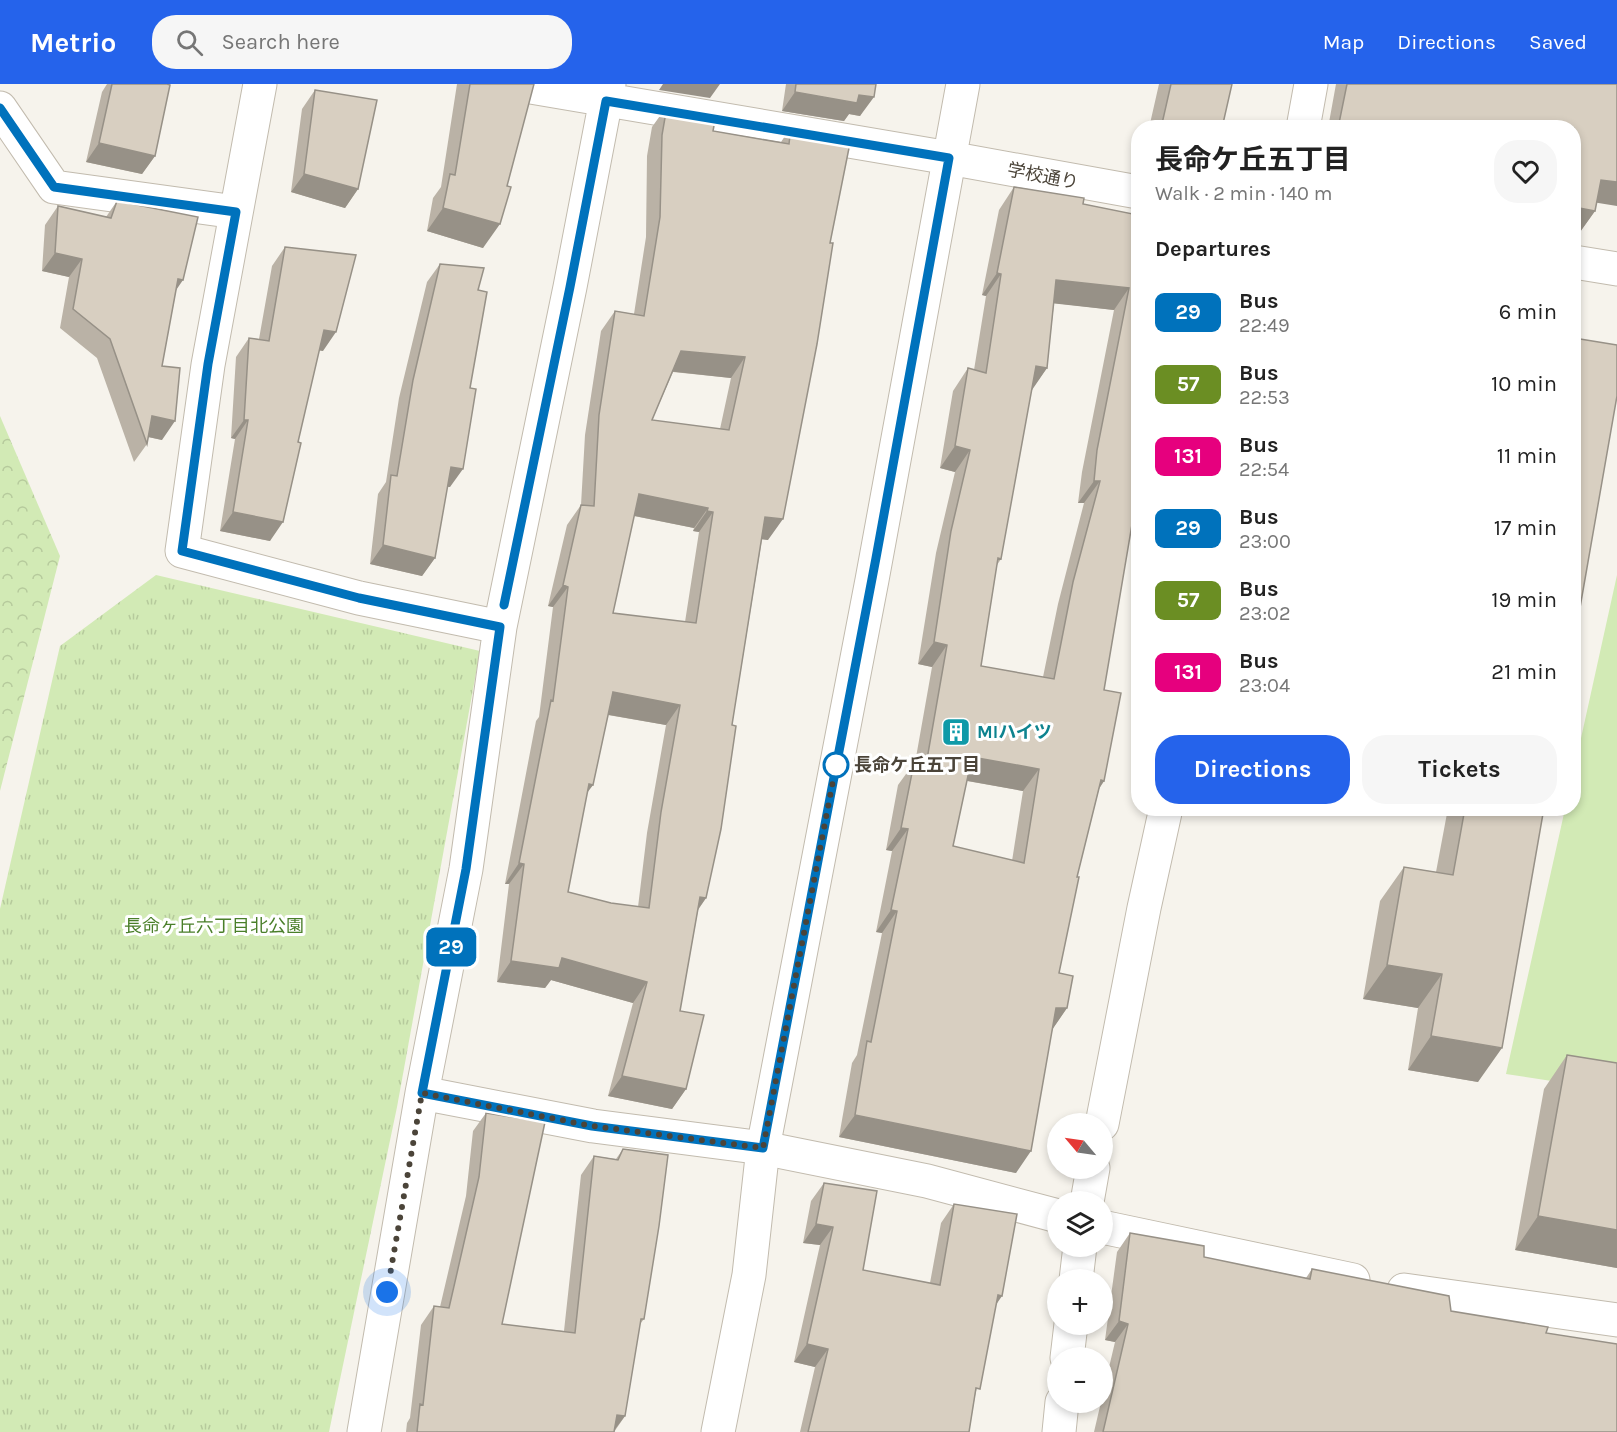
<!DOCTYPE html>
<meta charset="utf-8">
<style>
:root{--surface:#fff;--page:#f6f6f6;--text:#222;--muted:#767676;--accent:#2563eb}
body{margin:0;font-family:Karla,"Noto Sans JP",sans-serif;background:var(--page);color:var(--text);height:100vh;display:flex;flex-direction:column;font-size:22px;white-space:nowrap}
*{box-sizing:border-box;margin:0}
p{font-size:20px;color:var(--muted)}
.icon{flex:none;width:33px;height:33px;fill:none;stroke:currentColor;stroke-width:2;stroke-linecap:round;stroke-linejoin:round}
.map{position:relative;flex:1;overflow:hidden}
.sheet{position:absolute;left:1131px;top:36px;width:450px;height:696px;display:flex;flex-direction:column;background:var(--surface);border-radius:24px;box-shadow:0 3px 9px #0003}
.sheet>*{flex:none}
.badge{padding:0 12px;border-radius:9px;font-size:21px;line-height:39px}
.needle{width:39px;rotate:299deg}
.buttons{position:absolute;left:1047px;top:1029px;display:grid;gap:12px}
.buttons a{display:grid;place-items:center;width:66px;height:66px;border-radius:50%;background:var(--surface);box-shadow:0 3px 9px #0003;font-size:30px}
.you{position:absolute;width:30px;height:30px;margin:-15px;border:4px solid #fff;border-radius:50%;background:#1a73e8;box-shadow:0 0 0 9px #1a73e833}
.map>.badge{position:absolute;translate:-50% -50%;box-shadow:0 0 0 3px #fff}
h2{padding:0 24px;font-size:22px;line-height:54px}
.round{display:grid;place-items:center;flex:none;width:63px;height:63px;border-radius:24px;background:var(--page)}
.head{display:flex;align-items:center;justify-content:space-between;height:102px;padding:0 24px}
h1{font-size:28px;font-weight:700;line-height:45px}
.cta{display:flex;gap:12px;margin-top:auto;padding:12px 24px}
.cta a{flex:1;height:69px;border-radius:24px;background:var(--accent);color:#fff;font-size:24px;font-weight:700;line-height:69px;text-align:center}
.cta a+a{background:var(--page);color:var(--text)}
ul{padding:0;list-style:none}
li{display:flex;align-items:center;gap:18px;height:72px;padding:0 24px}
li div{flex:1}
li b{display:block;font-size:22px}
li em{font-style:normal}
li .badge{min-width:66px;font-weight:700;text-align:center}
header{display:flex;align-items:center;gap:36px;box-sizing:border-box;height:84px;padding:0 30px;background:var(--accent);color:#fff}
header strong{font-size:28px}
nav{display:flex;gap:33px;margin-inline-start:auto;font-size:21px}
.search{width:420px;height:54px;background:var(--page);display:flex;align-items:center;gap:15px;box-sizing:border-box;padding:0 21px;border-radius:24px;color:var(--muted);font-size:22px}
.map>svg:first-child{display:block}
</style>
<header>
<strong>Metrio</strong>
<div class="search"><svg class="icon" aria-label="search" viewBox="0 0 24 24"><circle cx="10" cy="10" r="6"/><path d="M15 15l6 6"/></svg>Search here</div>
<nav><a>Map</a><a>Directions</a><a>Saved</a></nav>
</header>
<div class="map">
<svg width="1617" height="1348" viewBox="0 0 1617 1348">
<defs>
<pattern id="forest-crowns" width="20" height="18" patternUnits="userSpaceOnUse" patternTransform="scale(1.5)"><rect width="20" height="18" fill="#d2eab5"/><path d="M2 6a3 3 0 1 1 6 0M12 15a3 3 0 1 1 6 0" fill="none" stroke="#b6ca9c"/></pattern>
<pattern id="park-tufts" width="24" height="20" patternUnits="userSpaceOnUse" patternTransform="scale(1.5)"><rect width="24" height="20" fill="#d2eab5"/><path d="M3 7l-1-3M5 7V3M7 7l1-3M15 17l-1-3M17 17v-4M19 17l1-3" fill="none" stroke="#b6ca9c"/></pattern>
</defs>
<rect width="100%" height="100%" fill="#f6f3ec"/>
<path fill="#d2eab5" d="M1617 491V1007L1506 990 1565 725 1574 724V686Z"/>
<path fill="url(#forest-crowns)" d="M0 332 60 472 0 707Z"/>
<path fill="url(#park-tufts)" d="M156 491 480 567 397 1023 329 1348H0V825L60 562Z"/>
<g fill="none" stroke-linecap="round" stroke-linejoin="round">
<g stroke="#c2bbae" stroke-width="35">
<path id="minor" d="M260 0 208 281 182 467 359 514 500 543
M513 0 949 74
M0 24 54 103 236 128
M1303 44 1311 0
M422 1009 593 1042 763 1064 927 1097 1058 1132
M1102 1040 1144 824 1166 724
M1087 1118 1093 1084
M1102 1143 1353 1196
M1076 1196 1080 1162
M1404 1206 1617 1236
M1067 1274 1071 1240
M364 1348 422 1009 466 785 500 543 570 203 609 0
M1059 1348 1062 1318"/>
</g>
<g stroke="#c2bbae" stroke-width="35">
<path id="tertiary" d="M949 74 1138 108
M1574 178 1617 185
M718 1348 749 1191 763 1064 872 496 963 0"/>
</g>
<use href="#minor" stroke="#fff" stroke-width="33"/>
<use href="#tertiary" stroke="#fff" stroke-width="33"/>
</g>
<path fill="#bab2a6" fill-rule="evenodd" d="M107 0H167L155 72 142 90 86 78 102 8Z
M457 0H534L483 164 427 147 433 114 441 103Z
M786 0H876L860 32 849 30 844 37 782 27Z
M1159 0H1232L1222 44H1149Z
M1336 0H1617L1595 127 1580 148 1574 44H1328Z
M315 6 358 105 345 124 291 108 302 25Z
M667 22 713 47 781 58 791 43 768 456 762 455 732 641 706 814 698 826 680 927 686 1005 672 1025 608 1012 633 919 551 896 545 904 497 898 509 800H505L536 637 539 633 553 523 548 522 567 441 581 421 585 351 601 247 615 227 634 230 646 153 647 72 652 43ZM673 288 731 294 720 345 652 336ZM634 432 694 444 693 447 699 448 685 538 613 529ZM608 631 666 641 647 749 638 823 611 819 568 808 587 708 593 701Z
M1014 103 1083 120 1138 131 1136 416 1104 606V697L1099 705 1077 793 1059 889 1067 924 1053 944 1016 1089 839 1053 852 979 857 971 882 849 876 848 892 767 886 766 898 701 914 679H915L932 583 918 580 936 469 955 388 940 384 953 307 968 284 974 286 986 212 982 211 999 126ZM1054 219 1114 226 1082 388 1078 419H1084L1058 520 1043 593 981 582 997 481 1001 475 1031 306 1047 284ZM967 697 1023 707 1012 777 953 762Z
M117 117 176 207 162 282V356L148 353 147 360 134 378 97 274 60 244 69 193 42 187 45 141 58 122 106 133Z
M285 163 323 267 319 266 270 457 220 447 235 355 231 354 236 273 249 254 259 255 272 182Z
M440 180 478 206 450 403H447L435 474 422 492 370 480 378 410 386 398 399 314 427 198Z
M1448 724H1544L1478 998 1408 986 1418 924 1363 915 1380 817 1404 783 1436 788Z
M1567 971 1617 979V1184L1515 1166 1544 1005Z
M486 1029 502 1240 564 1247 581 1091 594 1072 616 1075 623 1065 644 1235 640 1240 625 1332 614 1348H406L407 1339 410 1334 421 1241 434 1222 440 1223 466 1112 473 1047Z
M824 1099 863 1186 930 1199 941 1139 954 1120 996 1220 975 1312 969 1348H800L815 1283 794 1278 820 1161 803 1159 811 1117Z
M1130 1149 1204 1173 1306 1194 1312 1185 1451 1227 1546 1249 1617 1348H1094L1101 1318H1102V1313L1115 1258 1105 1256 1117 1168Z"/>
<path fill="#979187" d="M663 0H720L710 14 659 6Z
M795 8 859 11 874 13 860 32 849 30 844 37 782 27Z
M99 59 155 72 142 90 86 78Z
M304 90 358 105 345 124 291 108Z
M1601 96 1617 98V122L1586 117Z
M1574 123 1595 127 1580 148 1574 147Z
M443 124 500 140 483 164 427 147Z
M55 169 82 175 69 193 42 187Z
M997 189 1001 190 986 212 982 211Z
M178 195 183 196 170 215Z
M1056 196 1129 204 1114 226 1041 218Z
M324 246 336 248 323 267 311 265Z
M681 267 745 273 731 294 667 287Z
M1036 282 1047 284 1032 306 1020 304Z
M152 332 175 337 162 356 144 352Z
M244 336H248L235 355 231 354Z
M955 362 970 366 955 388 940 384Z
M451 383 463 385 450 403 438 401Z
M1094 397H1100L1084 419H1078Z
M639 410 708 424 694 444 625 430Z
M707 427 713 428 699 448 693 447Z
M233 428 283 438 270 457 220 447Z
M765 433 783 435 768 456 751 454Z
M383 461 435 474 422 492 370 480Z
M563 501 568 503 553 523 548 522Z
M934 558 947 561 932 583 918 580Z
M613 608 680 621 666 641 598 629Z
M972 673 1039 685 1023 707 957 695Z
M1101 696 1104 697 1089 719Z
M589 700 593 701 578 721Z
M901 744 908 745 892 767 886 766Z
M519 779 524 780 509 800H505Z
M700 813 706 814 692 834Z
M891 826 897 827 882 849 876 848Z
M562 874 647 898 633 919 551 896 545 904 497 898 511 877Z
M1387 881 1442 890 1418 924 1363 915Z
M1056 924H1067L1052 946Z
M1431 952 1502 964 1478 998 1408 986Z
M622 992 686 1005 672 1025 608 1012Z
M855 1031 1031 1067 1016 1089 839 1053Z
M1538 1132 1617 1146V1184L1515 1166Z
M816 1140 833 1143 820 1161 803 1159Z
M998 1211 1002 1212 989 1231Z
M1119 1237 1128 1240 1115 1258 1105 1256Z
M807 1260 828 1265 815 1283 794 1278Z
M617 1331 625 1332 613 1348Z"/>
<path fill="#d8cfc1" stroke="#979187" stroke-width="1.5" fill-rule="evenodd" d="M112 0H167L170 1 155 72 99 59Z
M470 0H534L507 102 511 103 500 140 443 124 450 90 455 91Z
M796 0H876L874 13 859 11 857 19 795 8Z
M1171 0H1232L1222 44H1161Z
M1347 0H1617V98L1601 96 1595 127 1574 123V44H1338Z
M315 6 377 16 358 105 304 90Z
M667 22 716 31 713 47 789 60 791 43 851 54 830 159H833L817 260 783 435 765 433 732 641 736 642 721 745 706 814 700 813 680 927 704 931 686 1005 622 992 647 898 562 874 559 884 511 877 524 780 519 779 551 616 553 617 568 503 563 501 581 421 594 422 599 331 615 227 644 232 660 133 662 51ZM681 267 745 273 729 346 652 336ZM639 410 708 424 707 427 713 428 696 539 613 529ZM613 608 680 621 661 728 649 824 611 819 568 808 589 700 593 701Z
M1014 103 1084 114 1083 120 1138 131V405L1104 606 1121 609 1104 697 1101 696 1077 793H1079L1059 889 1073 892 1067 924H1056L1031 1067 855 1031 867 957 871 958 897 827 891 826 908 745 901 744 914 679 926 681 947 561 934 558 951 447 970 366 955 362 968 284 986 289 1001 190 997 189ZM1056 196 1129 204 1097 366 1094 397H1100L1073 498 1054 595 981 582 998 474 1001 475 1036 282 1047 284ZM972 673 1039 685 1024 779 953 762Z
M117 117 198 133 183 196 178 195 162 282 180 284 175 337 152 332 147 360 110 255 73 225 82 175 55 169 58 122 111 134Z
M285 163 356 171 336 248 324 246 298 358 301 359 283 438 233 428 248 336H244L249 254 269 257Z
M440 180 484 184 478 206 487 208 470 304 476 305 463 385 451 383 435 474 383 461 391 391 397 392 413 296Z
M1574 254 1617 261V312L1574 558Z
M1465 724H1544L1502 964 1431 952 1442 890 1387 881 1404 783 1453 791Z
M1567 971 1617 979V1146L1538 1132Z
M486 1029 545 1038 502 1240 575 1249 594 1072 618 1076 623 1065 668 1071 659 1142 644 1235H641L625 1332 617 1331 614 1348H417L420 1320 423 1321 434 1222 449 1224 479 1093Z
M824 1099 877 1107 863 1186 940 1201 954 1120 1017 1130 1002 1212 998 1211 980 1305 976 1304 969 1348H808L828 1265 807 1260 833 1143 816 1140Z
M1130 1149 1204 1162V1173L1310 1195 1312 1185 1449 1212 1451 1227 1548 1243 1546 1249 1617 1260V1348H1103L1128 1240 1119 1237Z"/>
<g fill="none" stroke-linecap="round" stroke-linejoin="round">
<g stroke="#fff" stroke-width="14">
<path id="line" d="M0 24 54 103 236 128 208 280 182 467 359 514 500 543 466 785 422 1009 592 1042 763 1064 876 474 949 74 606 17 570 203 504 521"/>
</g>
<use href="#line" stroke="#0072bc" stroke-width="9"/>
<path stroke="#4b4439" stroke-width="6" stroke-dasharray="0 10.8" d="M387 1208 422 1009 592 1042 763 1064 836 681"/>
</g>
<defs>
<g id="building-square" transform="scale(1.5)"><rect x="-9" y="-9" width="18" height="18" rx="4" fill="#0f9aa8" stroke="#fff"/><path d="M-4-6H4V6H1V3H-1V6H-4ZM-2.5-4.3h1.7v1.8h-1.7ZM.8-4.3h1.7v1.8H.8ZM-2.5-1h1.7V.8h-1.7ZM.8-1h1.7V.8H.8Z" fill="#fff"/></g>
</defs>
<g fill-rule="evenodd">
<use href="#building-square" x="956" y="648"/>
</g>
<circle fill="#fff" stroke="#0072bc" stroke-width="3" cx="836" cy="681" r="12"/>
<g text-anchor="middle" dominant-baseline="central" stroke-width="6" stroke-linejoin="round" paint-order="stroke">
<g font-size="18" fill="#4b4439" stroke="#fff">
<text transform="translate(1043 92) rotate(11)">学校通り</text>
</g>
<g font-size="18" font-weight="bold" fill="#0d838f" stroke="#fff" text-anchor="start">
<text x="977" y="648">MIハイツ</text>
</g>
<g font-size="18" font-weight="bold" fill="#4b4439" stroke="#fff" text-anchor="start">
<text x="854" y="681">長命ケ丘五丁目</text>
</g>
<g font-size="18" fill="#4a7f2a" stroke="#fff">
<text x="214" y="842">長命ヶ丘六丁目北公園</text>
</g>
</g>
</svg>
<div class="buttons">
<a><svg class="needle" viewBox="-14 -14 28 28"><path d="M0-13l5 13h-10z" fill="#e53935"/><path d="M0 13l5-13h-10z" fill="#767676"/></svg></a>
<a><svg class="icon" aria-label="layers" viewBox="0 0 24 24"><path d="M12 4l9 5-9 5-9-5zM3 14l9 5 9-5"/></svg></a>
<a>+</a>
<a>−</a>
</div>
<div class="you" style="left:387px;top:1208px"></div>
<b class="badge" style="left:451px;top:863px;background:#0072bc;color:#fff">29</b>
<section class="sheet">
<div class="head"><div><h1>長命ケ丘五丁目</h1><p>Walk · 2 min · 140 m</p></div><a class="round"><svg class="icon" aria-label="heart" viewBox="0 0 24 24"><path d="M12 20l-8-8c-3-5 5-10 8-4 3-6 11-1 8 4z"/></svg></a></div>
<h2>Departures</h2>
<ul>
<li><span class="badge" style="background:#0072bc;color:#fff">29</span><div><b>Bus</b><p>22:49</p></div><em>6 min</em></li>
<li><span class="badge" style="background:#6b8e23;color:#fff">57</span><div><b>Bus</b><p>22:53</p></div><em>10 min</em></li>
<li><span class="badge" style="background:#e6007e;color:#fff">131</span><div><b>Bus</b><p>22:54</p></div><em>11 min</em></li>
<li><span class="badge" style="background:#0072bc;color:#fff">29</span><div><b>Bus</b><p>23:00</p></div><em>17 min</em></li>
<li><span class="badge" style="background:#6b8e23;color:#fff">57</span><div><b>Bus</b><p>23:02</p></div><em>19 min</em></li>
<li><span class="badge" style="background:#e6007e;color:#fff">131</span><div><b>Bus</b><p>23:04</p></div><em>21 min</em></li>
</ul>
<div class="cta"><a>Directions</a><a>Tickets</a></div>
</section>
</div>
